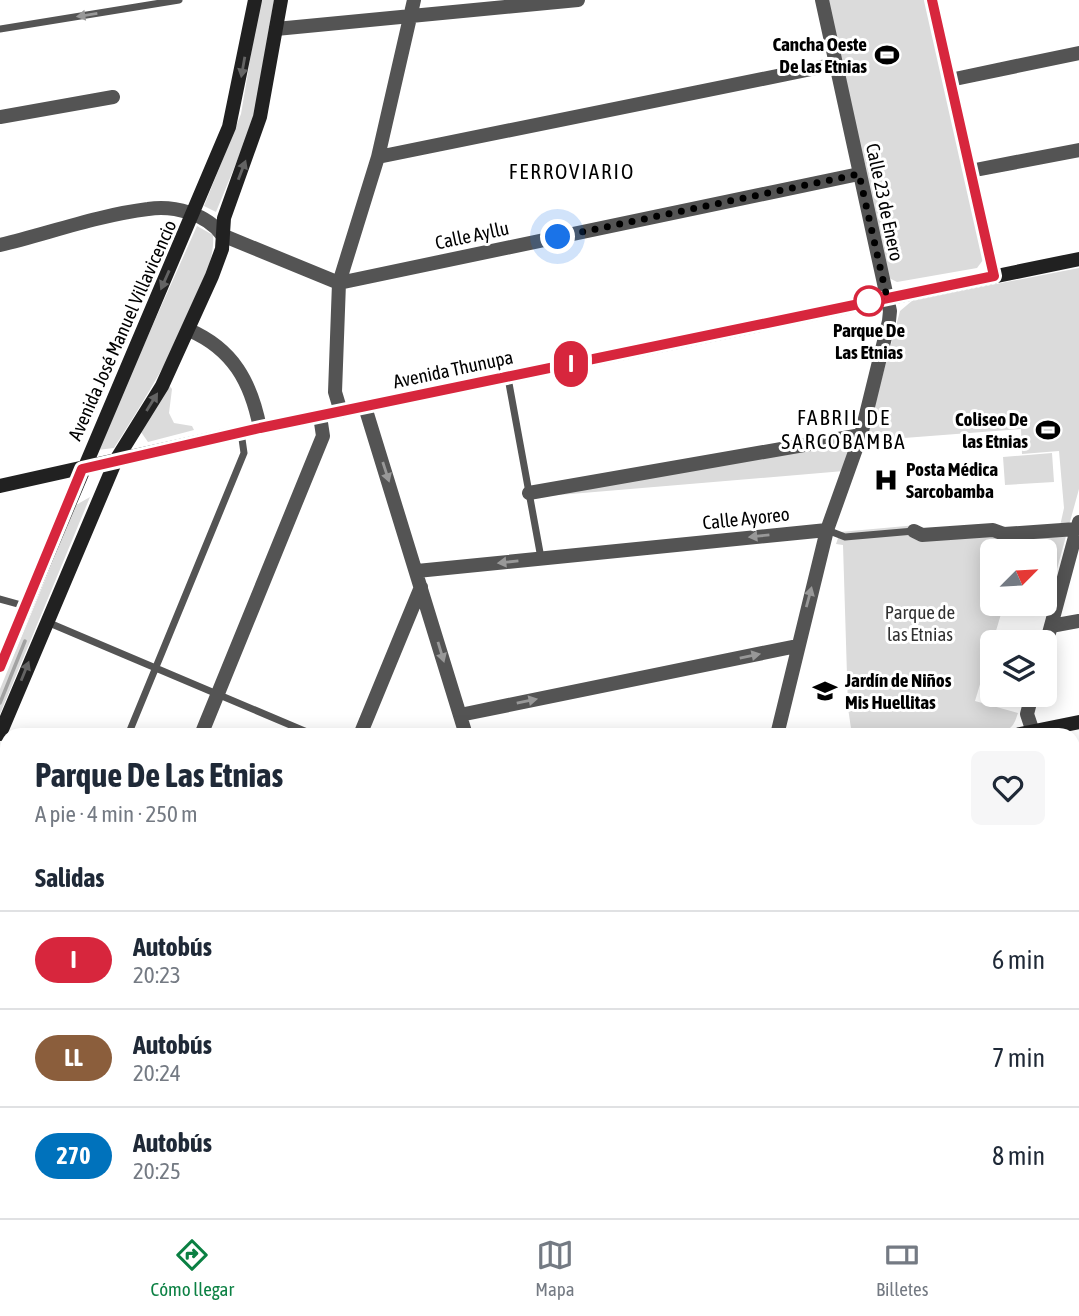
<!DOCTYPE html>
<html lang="es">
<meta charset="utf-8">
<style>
:root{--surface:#fff;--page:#f6f6f7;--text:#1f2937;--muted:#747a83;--line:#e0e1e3;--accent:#0b8043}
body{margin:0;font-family:"Asap Condensed",sans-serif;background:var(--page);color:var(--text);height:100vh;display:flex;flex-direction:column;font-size:26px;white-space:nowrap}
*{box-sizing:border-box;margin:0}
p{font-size:23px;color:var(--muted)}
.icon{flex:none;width:38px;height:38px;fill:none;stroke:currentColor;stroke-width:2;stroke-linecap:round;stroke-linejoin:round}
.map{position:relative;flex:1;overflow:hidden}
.panel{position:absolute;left:0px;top:728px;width:1080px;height:490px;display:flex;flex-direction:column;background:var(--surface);border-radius:21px 21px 0 0;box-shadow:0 4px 18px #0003}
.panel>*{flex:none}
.badge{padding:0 14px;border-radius:23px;font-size:24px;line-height:46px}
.needle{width:46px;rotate:66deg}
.controls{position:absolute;left:980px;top:539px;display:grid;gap:14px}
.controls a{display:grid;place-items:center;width:77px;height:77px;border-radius:10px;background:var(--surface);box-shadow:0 4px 18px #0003;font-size:35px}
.you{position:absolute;width:35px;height:35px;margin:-18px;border:5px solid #fff;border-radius:50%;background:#1a73e8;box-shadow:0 0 0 10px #1a73e833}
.map>.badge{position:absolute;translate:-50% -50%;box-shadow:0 0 0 4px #fff}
h2{padding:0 35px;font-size:26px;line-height:63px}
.round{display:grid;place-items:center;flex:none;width:74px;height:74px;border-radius:10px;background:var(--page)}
.headline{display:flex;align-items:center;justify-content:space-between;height:119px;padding:0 35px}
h1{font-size:33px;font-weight:700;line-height:52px}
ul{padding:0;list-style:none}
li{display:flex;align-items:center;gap:21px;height:98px;padding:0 35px;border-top:2px solid var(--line)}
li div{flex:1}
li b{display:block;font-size:26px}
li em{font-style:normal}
li .badge{min-width:77px;font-weight:700;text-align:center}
.dock{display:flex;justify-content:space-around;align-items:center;height:98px;border-top:2px solid var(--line);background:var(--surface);font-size:19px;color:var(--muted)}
.dock a{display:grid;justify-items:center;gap:4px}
.dock .on{color:var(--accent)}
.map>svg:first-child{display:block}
</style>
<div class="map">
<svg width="1079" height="1218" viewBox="0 0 1079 1218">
<rect width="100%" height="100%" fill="#fff"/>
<path fill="#dbdbdb" d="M260 0H274L253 122 216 212 204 206 241 114Z
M827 0H926L983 260 977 268 897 282 889 278Z
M197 226 213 235C218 283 142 405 114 448L97 450Z
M1079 268V489L1046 609 1030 604H1045V551H992V604H1004L975 701 1018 713C1016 718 1015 724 1010 728 991 742 881 735 852 735L848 708 843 545 836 544 840 532 917 525 922 531 1060 526 1064 508 1059 451 1022 454 1021 429 865 441 900 311 913 300Z
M168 384 172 389 169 413 174 423 192 426 194 430 148 442 141 432Z
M843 444 849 448 844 471 547 496Z
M1052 453 1054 482 1005 485 1003 457Z
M90 497 0 714V689L76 505Z
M820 1211H883L864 1218H822Z"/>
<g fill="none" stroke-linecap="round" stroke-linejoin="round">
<path stroke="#a2a2a2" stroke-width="3.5" d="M0 703 25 641"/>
<path stroke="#545454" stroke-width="7" d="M0 29 179 0
M508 378 541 558
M827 530 845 537 914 531
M0 599 25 606
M47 622 314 735
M128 735 244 453 241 432"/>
<path stroke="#545454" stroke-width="14" d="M932 0 994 276
M276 29 578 0
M950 80 1079 53
M0 117 113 97
M378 157 836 64
M970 171 1079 150
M0 245C49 233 99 215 148 209 174 205 207 214 222 235L339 283 859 174
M189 330C233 349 251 382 260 428
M365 407 466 735
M341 412 335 392 339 283 378 157 414 0
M529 493 861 435
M914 531 922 535 993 530 1004 534 1076 529
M417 571 827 530
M1051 626 1079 621
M1045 648 1079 522
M1032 695 1027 714 1034 735
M460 715 797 646
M201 735 323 436 320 416
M360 735 421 587
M777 735 827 530 861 435 889 321 890 311 822 0
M1073 848 1079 866
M1073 1055 1079 1053
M75 1211 78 1218
M213 1211 215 1218
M593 1211 596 1218
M906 1211 908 1218
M39 1218 58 1211
M623 1218 642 1211"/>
<path stroke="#212121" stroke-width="14" d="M0 486 260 428 1079 259
M0 667 229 127 255 0
M0 734 116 460 162 386 212 276 222 249 224 218 260 117 281 0
M1016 735 1079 722
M0 947 7 946"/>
</g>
<defs><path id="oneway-solid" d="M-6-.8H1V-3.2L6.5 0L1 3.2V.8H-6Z" transform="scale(1.75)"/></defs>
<g fill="#989898">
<use href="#oneway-solid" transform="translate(87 15) rotate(171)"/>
<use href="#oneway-solid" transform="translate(386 472) rotate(72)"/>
<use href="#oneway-solid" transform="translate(759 536) rotate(174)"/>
<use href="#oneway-solid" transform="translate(508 562) rotate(174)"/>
<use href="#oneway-solid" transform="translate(809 597) rotate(-75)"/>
<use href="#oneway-solid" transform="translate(441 652) rotate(73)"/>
<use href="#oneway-solid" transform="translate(750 656) rotate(-12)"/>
<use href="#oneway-solid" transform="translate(527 701) rotate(-12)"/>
</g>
<g fill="#646464">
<use href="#oneway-solid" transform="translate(243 67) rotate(100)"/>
<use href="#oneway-solid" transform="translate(242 170) rotate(-69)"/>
<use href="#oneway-solid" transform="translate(165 280) rotate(114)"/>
<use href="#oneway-solid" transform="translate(152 402) rotate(-58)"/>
<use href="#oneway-solid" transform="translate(25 671) rotate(-68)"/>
</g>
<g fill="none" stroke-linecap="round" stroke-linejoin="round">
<g stroke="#fff" stroke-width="16">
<path id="line" d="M0 667 82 469 260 428 994 276 932 0"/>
</g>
<use href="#line" stroke="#d7263d" stroke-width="10"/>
<path stroke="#000" stroke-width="7" stroke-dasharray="0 12.6" d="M558 237 859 174 887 298 869 301"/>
</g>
<defs>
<g id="stadium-bare" transform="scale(1.89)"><path d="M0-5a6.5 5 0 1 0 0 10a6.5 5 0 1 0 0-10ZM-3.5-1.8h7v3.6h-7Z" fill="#000" stroke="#fff" stroke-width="2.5" paint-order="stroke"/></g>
<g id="hospital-bare" transform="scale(1.89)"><path d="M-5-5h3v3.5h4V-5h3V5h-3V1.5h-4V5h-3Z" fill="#000" stroke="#fff" stroke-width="2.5" paint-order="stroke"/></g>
<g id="school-bare" transform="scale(1.89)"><path d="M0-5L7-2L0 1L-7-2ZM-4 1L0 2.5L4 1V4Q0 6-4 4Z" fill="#000" stroke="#fff" stroke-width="2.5" paint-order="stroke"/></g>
</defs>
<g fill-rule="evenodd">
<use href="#stadium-bare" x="887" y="55"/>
<use href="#stadium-bare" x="1048" y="430"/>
<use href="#hospital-bare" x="886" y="480"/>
<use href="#school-bare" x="825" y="691"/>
</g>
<circle fill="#fff" stroke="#d7263d" stroke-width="3.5" cx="869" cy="301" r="14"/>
<g text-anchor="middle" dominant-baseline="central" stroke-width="6" stroke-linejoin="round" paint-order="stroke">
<g font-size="19" font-weight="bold" fill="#000" stroke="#fff" text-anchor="end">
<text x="867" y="44">Cancha Oeste<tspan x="867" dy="22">De las Etnias</tspan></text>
<text x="1028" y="419">Coliseo De<tspan x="1028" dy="22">las Etnias</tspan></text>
<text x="906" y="469" text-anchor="start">Posta Médica<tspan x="906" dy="22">Sarcobamba</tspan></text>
<text x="845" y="680" text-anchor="start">Jardín de Niños<tspan x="845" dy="22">Mis Huellitas</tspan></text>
</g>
<g font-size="19" fill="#000" stroke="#fff">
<text transform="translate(885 202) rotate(78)">Calle 23 de Enero</text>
<text transform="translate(472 235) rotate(-12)">Calle Ayllu</text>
<text transform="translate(122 330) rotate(-66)">Avenida José Manuel Villavicencio</text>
<text transform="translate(453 369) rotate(-12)">Avenida Thunupa</text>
<text transform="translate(746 518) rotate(-6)">Calle Ayoreo</text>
</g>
<g font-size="19" font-weight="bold" fill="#000" stroke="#fff">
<text x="869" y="330">Parque De<tspan x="869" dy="22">Las Etnias</tspan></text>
</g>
<g font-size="19" fill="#323232" stroke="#fff">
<text x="920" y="612">Parque de<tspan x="920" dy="22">las Etnias</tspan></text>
</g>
<g font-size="21" letter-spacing="2" fill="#000" stroke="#fff">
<text x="572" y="171">FERROVIARIO</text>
<text x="844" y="417">FABRIL DE<tspan x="844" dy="24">SARCOBAMBA</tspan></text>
</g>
</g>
</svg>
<div class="controls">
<a><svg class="needle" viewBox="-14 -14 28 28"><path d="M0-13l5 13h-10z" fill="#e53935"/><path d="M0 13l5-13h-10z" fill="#747a83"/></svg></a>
<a><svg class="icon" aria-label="layers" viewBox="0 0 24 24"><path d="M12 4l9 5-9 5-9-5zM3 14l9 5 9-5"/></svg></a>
</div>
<div class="you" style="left:558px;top:237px"></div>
<b class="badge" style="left:571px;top:364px;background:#d7263d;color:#fff">I</b>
<section class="panel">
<div class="headline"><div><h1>Parque De Las Etnias</h1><p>A pie · 4 min · 250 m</p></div><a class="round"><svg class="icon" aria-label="heart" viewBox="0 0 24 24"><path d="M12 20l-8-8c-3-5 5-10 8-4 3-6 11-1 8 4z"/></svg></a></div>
<h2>Salidas</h2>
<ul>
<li><span class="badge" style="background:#d7263d;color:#fff">I</span><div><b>Autobús</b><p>20:23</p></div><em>6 min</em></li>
<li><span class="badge" style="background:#8b5e3c;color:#fff">LL</span><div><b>Autobús</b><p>20:24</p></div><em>7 min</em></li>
<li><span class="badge" style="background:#0072bc;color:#fff">270</span><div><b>Autobús</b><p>20:25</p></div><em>8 min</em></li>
</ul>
</section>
</div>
<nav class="dock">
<a class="on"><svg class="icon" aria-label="directions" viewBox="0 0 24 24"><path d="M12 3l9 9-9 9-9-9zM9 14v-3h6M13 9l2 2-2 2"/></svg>Cómo llegar</a>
<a><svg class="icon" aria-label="map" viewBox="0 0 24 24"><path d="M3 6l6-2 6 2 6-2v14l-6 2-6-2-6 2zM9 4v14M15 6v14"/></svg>Mapa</a>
<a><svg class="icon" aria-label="tickets" viewBox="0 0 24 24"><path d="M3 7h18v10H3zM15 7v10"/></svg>Billetes</a>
</nav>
